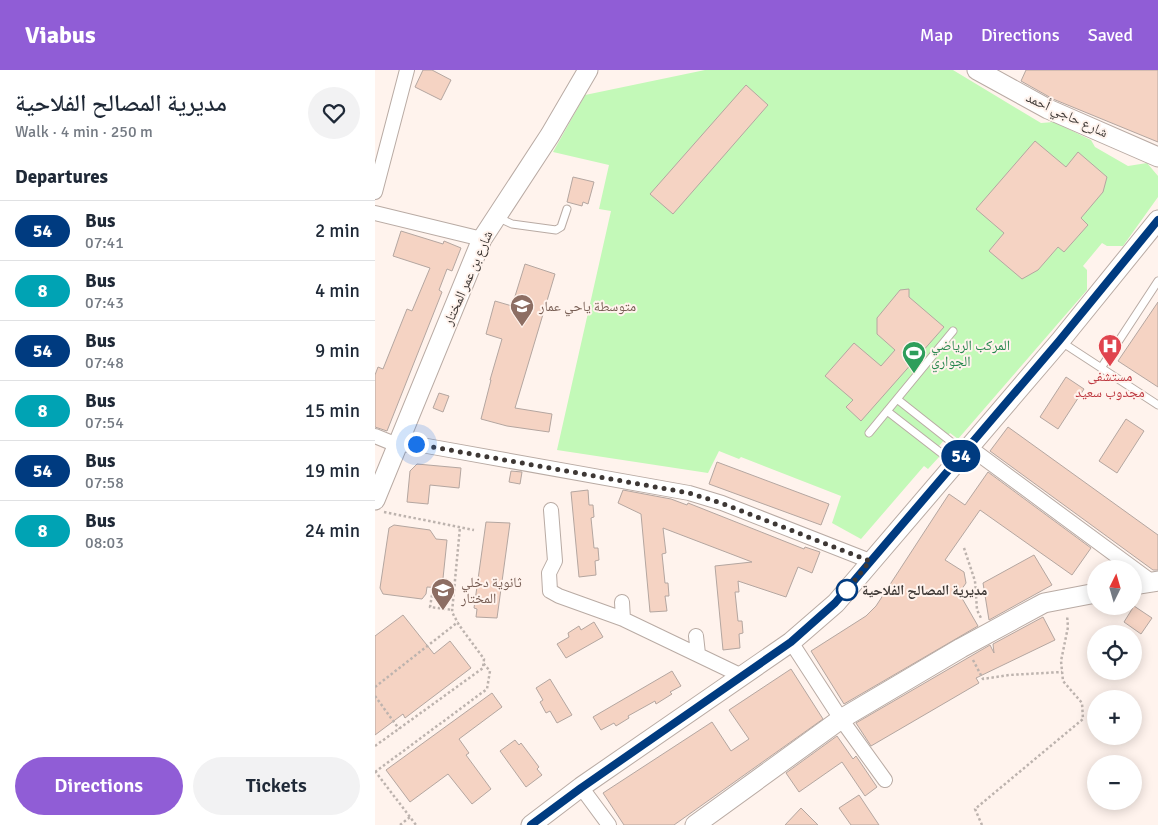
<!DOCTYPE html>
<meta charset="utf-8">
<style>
:root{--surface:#fff;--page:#f2f2f3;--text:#1f2937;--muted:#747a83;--line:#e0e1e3;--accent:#905dd6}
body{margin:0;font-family:Signika,"Noto Naskh Arabic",sans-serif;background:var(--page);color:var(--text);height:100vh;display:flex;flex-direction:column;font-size:19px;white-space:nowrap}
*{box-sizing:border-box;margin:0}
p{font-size:16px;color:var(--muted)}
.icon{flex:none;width:28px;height:28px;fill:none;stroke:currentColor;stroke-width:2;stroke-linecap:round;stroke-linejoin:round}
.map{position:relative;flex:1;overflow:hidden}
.drawer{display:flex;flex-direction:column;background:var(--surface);width:375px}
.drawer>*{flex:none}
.badge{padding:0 10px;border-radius:16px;font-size:18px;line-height:32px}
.needle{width:32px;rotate:5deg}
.controls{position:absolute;left:712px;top:490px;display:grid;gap:10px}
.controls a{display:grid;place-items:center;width:55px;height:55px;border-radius:50%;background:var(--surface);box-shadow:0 2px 12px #0003;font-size:25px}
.you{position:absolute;width:25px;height:25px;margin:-12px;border:4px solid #fff;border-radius:50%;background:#1a73e8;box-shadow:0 0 0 8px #1a73e833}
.map>.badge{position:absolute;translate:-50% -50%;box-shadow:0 0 0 2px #fff}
h2{padding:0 15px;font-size:19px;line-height:45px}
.round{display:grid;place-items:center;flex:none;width:52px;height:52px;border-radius:26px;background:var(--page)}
.overview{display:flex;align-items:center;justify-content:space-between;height:85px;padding:0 15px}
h1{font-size:24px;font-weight:600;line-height:38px}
.button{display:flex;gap:10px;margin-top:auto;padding:10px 15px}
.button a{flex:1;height:58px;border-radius:30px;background:var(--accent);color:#fff;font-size:20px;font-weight:600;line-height:58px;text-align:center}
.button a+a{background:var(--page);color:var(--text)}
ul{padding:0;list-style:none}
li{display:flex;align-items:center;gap:15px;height:60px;padding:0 15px;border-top:1px solid var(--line)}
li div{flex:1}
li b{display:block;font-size:19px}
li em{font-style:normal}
li .badge{min-width:55px;font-weight:700;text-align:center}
header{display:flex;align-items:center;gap:30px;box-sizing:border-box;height:70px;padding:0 25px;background:var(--accent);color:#fff}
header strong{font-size:24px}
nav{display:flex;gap:28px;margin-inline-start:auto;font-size:18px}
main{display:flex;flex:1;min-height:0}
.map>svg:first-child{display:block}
</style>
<header>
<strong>Viabus</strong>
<nav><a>Map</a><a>Directions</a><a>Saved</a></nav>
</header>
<main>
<section class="drawer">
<div class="overview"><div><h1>مديرية المصالح الفلاحية</h1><p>Walk · 4 min · 250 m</p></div><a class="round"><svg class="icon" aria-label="heart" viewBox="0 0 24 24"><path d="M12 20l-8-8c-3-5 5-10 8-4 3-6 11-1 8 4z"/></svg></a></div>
<h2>Departures</h2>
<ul>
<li><span class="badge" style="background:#003b80;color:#fff">54</span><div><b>Bus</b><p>07:41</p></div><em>2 min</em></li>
<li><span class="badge" style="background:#00a3b4;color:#fff">8</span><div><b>Bus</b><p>07:43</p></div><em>4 min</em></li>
<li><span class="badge" style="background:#003b80;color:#fff">54</span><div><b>Bus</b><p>07:48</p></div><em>9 min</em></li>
<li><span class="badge" style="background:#00a3b4;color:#fff">8</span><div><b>Bus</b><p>07:54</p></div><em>15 min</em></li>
<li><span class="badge" style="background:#003b80;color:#fff">54</span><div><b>Bus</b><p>07:58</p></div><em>19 min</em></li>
<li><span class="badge" style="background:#00a3b4;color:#fff">8</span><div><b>Bus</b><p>08:03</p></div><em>24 min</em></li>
</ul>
<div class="button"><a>Directions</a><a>Tickets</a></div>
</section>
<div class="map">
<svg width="783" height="755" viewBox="0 0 783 755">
<rect width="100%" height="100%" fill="#fff3ed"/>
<path fill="#c3f9b8" d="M330 0H578L666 53 679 52 716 70 720 77 753 96 772 93 783 106V127L748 176H732L727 173 708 196 712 200V220L583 369 575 363 559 382 564 387 553 399 549 396 486 469 457 453 466 426 366 387 364 389 344 381 333 403 182 380 236 141 224 139 234 95 178 82 210 25Z"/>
<path fill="#f5d3c3" stroke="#b4a6a0" d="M48 0H57L76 10 66 30 40 17Z
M651 0H783V72L678 29 646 11Z
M371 15 393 35 298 144 275 124Z
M660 71 691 97 703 82 732 107 728 122 706 148 713 155 689 182 683 177 663 200 647 209 614 181 629 163 601 139Z
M198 107 219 112 213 134 208 132 207 136 192 132Z
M26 161 68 174 69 171 86 178 77 201 72 199 64 220 67 222 12 361 0 357V305L3 297 8 299 32 239 37 241 55 198 18 186Z
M150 194 180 204 140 338 177 344 174 362 132 356 106 349 116 310H115L127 269 111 264 120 231 137 236Z
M534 219V227L569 257 486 351 471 337 478 330 450 306 479 273 506 296 520 280 502 264V248L525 220Z
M783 232V317L743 291Z
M691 307 709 319 683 359 665 347Z
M64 323 74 326 68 342 58 338Z
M751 349 769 361 742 403 724 391Z
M633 357 783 465V500H778L615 381Z
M342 392 454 434 446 455 334 414Z
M42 394 86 398 84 418 55 415 53 434 32 432 35 401Z
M136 401 147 402 145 414 134 412Z
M613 402 716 478 697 505 605 440 570 490 589 502 591 513 584 523 603 556 469 634 436 581 491 546 501 536 574 424 590 435Z
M213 420 214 435H218L219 447 216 448 219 478H223L224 490 220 491 221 505 204 507 196 422Z
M248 420 296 429 312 435 313 433 429 479 430 477 445 482 437 503 423 497 411 527 363 511 364 522H360L363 551H367L368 563 364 564 365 578 348 580 340 496 377 492 288 458 291 483 287 484 290 513H293L294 526H290L292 541 275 542 266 444 243 433Z
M111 452 135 453 122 548 101 547 102 539 99 538Z
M19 455 55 460 61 469 72 470 67 518 52 517 51 524 47 529 8 524 5 518 14 458Z
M659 485 677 515 614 550 608 513Z
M759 536 777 548 766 564 749 552Z
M28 545 59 584 75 571 96 598 30 648 28 644 0 665V566Z
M668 547 680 570 601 608 604 613 496 676 481 653 615 575 619 583 618 574Z
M219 552 228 567 191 588 182 574 194 567 193 563 204 556 206 560Z
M416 599 448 649 299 755H249L228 723 337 652 356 681 374 669 354 640Z
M297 601 306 616 295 622 297 624 281 634 280 631 253 646 254 648 241 656 239 653 226 660 218 647Z
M175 609 197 645 182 653 175 641 171 643 165 632 168 630 161 618Z
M117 623 127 637 84 669 94 683 91 685 116 719 97 734 73 704 35 732 11 700Z
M462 666 478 689 481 686 502 717 490 726 467 692 424 722 411 703Z
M140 670 144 675 146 673 164 697 162 699 167 705 151 717 125 681Z
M484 725 504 755H476L464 738Z
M426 738 443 755H410Z"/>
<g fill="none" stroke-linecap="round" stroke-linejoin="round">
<g stroke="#b9aba4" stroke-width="9">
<path id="lane" d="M122 147 137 154 181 160 186 157 192 139
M685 271 783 335
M726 298 783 211
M522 329 589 382
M512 341 579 393
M494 363 578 261"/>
</g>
<g stroke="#b9aba4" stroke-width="16">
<path id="street" d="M0 122 32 0
M0 143 107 169
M0 366 22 375 41 374 314 423 347 433 495 491
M594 377 777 512
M176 440 180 491 174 503 175 521 184 526 248 549 367 606
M247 532 248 549
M321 566 323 584
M416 572 466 649 510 710
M206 717 234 755"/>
</g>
<g stroke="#b9aba4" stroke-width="21">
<path id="secondary" d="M602 0 673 39 783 87
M0 430 107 169 175 65 213 0
M759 515 783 511
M156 755 206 717 416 572 461 533 685 271 783 150
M320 755 466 649 586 578 669 533 721 523"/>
</g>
<path stroke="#bdb3ae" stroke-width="2.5" stroke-dasharray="2.5 2.5" stroke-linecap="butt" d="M9 442 99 460
M589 478 600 511 602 540 607 550
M57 525 55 537 78 540
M598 590 608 609 634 605 687 602
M0 617 83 552
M0 626 24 659
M0 676 108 598 109 589 84 555 77 542 85 457
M0 701 41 755
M0 702 112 619 115 601 108 593
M25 755 35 747
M607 755 600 739 708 649 707 633 688 611 686 591 693 557 692 545"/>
<use href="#lane" stroke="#fff" stroke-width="7"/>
<use href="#street" stroke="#fff" stroke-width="14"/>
<use href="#secondary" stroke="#fff" stroke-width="19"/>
</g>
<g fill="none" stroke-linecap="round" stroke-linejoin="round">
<g stroke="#fff" stroke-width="11">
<path id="line" d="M156 755 206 718 416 572 460 533 684 271 783 150"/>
</g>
<use href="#line" stroke="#003b80" stroke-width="8"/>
<path stroke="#3e3835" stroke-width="5" stroke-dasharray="0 9" d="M41 374 314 423 346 433 495 491 472 520"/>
</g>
<defs>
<g id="school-pin" transform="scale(1.25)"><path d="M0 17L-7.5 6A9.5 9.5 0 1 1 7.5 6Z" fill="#8d6e63" stroke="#fff3ed"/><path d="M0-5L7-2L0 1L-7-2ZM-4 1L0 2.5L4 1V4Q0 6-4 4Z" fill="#fff"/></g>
<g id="hospital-pin" transform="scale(1.25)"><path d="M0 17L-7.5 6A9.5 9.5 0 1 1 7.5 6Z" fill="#e0444e" stroke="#fff3ed"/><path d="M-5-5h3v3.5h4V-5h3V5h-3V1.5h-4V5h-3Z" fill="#fff"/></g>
<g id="stadium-pin" transform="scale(1.25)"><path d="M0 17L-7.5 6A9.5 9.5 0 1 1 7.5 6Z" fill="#2e9e5b" stroke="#fff3ed"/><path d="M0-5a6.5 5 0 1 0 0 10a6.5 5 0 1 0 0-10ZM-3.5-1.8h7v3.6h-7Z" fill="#fff"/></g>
</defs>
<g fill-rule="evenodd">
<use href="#school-pin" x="147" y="236"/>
<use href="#hospital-pin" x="735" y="276"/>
<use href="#stadium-pin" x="539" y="283"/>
<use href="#school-pin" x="68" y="520"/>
</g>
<circle fill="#fff" stroke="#003b80" stroke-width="2.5" cx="472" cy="520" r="10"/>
<g text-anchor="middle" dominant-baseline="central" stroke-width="4" stroke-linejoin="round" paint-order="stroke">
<g font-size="14" fill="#3e3835" stroke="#fff3ed">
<text transform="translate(692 45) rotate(25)">شارع حاجي أحمد</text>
<text transform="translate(93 208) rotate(-66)">شارع بن عمر المختار</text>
</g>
<g font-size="14" fill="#785e54" stroke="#fff3ed" text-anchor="start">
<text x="164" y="236">متوسطة ياحي عمار</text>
<text x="86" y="512">ثانوية دخلي<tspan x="86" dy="16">المختار</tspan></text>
</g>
<g font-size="14" fill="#27864d" stroke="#fff3ed" text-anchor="start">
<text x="556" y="275">المركب الرياضي<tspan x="556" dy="16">الجواري</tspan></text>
</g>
<g font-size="14" fill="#be3a42" stroke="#fff3ed">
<text x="735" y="306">مستشفى<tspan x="735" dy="16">مجدوب سعيد</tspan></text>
</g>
<g font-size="14" font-weight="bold" fill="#3e3835" stroke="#fff3ed" text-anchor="start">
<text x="487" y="520">مديرية المصالح الفلاحية</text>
</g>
</g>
</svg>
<div class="controls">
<a><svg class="needle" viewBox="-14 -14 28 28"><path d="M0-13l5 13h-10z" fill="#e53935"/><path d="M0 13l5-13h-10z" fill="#747a83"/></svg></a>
<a><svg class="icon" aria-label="locate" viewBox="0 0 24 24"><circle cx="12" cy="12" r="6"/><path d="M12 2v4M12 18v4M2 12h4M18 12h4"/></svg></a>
<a>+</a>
<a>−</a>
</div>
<div class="you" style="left:41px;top:374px"></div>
<b class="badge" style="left:586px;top:386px;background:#003b80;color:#fff">54</b>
</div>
</main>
